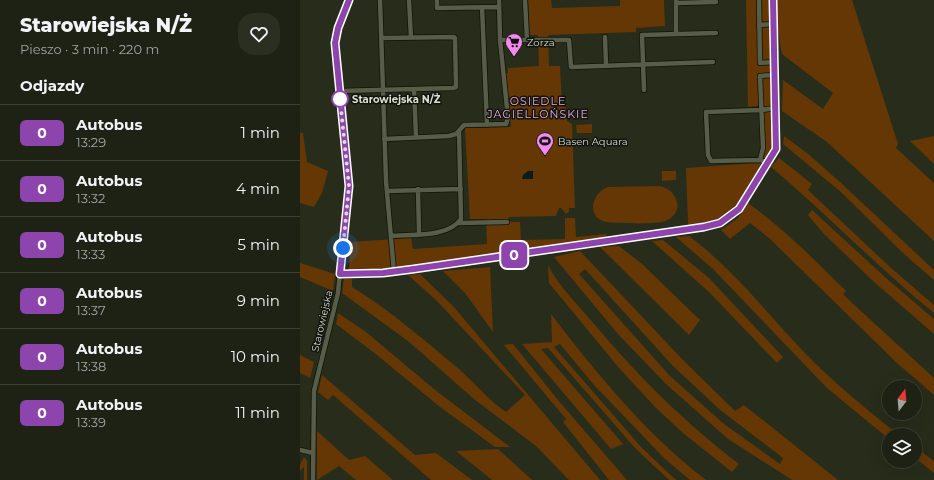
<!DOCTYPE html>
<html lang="pl">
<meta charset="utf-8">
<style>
:root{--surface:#1d2214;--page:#2a2f22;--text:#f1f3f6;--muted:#a0a4a0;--line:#3b3f34}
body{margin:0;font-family:Montserrat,sans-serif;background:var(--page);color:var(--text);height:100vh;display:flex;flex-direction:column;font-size:15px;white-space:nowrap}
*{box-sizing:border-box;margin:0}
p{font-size:13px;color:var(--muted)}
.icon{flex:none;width:22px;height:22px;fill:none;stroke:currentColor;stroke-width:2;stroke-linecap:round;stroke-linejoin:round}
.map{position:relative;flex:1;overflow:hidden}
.details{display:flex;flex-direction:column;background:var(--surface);width:300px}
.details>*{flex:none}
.badge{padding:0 8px;border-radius:6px;font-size:14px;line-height:26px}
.needle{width:26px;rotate:16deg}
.buttons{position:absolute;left:582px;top:380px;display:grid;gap:8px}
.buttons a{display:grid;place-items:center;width:40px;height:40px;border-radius:50%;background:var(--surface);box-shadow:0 4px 16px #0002,0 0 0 1px var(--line);font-size:20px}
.you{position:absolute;width:20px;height:20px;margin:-10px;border:3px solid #fff;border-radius:50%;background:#1a73e8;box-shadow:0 0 0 6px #1a73e833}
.map>.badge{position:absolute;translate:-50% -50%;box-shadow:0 0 0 2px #fff}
h2{padding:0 20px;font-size:15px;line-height:36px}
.round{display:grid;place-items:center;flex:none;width:42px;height:42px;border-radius:16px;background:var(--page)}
.summary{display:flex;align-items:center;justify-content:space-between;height:68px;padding:0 20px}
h1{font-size:19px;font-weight:800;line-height:30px}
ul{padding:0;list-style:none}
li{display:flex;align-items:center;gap:12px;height:56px;padding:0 20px;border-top:1px solid var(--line)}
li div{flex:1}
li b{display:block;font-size:15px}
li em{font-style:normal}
li .badge{min-width:44px;font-weight:700;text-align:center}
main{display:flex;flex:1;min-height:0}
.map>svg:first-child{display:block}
</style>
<main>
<section class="details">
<div class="summary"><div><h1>Starowiejska N/Ż</h1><p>Pieszo · 3 min · 220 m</p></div><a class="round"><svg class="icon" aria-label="heart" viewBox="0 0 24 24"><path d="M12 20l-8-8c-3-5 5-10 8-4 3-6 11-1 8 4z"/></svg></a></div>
<h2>Odjazdy</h2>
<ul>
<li><span class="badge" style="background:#8e44ad;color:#fff">0</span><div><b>Autobus</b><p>13:29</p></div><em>1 min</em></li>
<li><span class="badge" style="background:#8e44ad;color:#fff">0</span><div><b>Autobus</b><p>13:32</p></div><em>4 min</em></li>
<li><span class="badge" style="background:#8e44ad;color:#fff">0</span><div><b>Autobus</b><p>13:33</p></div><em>5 min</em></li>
<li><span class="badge" style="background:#8e44ad;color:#fff">0</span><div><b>Autobus</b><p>13:37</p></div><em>9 min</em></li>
<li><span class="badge" style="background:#8e44ad;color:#fff">0</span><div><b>Autobus</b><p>13:38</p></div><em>10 min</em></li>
<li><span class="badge" style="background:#8e44ad;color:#fff">0</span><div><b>Autobus</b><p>13:39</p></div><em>11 min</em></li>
</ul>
</section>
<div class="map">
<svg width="634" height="480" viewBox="0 0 634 480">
<rect width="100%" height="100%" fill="#272d1a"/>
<path fill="#653704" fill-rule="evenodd" d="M228 0H251L252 8 320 6V0H364L365 26 336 28V32L248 35 249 66H260L262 106 266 107 267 121 272 124 275 208H269V212L266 214 261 208H259L256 216 209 217 208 220 211 222H220L221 240 265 239V218H275L276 237 306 234V237L291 241 104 269 49 270 50 242 111 238 113 249 187 244 186 219H170L165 128 211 127 206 73H208V68L239 66 238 35H230Z
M446 0H470L473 146C467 163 439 208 424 217 414 223 400 224 388 224L386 168 458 163 461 147 459 106 448 107Z
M476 0H552L598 144 596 148 634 183V241L527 142 482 111 483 80 523 109 533 93 482 54 477 26Z
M292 124V133H277L276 125Z
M0 133H3L7 162 28 171 22 193 14 207 0 203Z
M484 136 507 153 540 182 634 270V280L604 254 541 192 483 144Z
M634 136V164L610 141Z
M479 158 512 184 508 190 590 267 634 305V313C577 267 527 214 471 167Z
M362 171H376V180L362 181Z
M359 186C378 189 386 213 365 221 356 225 317 223 306 222 286 218 291 193 308 187Z
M448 203C484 229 515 260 546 291L543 294 550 301 634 378V395L597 363 469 238 450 223 430 239 421 230 438 218Z
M512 210 586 278 634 319V334L573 281 523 233 508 215Z
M389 236C433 269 465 311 503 351 532 381 566 409 599 435H589V439L527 388 413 269 376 237Z
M363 240 409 278 483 357 477 363 410 293 352 241Z
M319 246 342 264 400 320 389 335 300 247Z
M280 251 384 361 432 408 435 411 444 405 538 480H492L428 439 366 384 317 333 254 257ZM285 269 372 365 419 409 483 458 480 464 424 424 370 376 279 274Z
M0 263 35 274 33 291 0 277Z
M248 265C260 288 279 306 295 325 340 378 383 421 439 464L432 472 383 433 356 408 319 368 249 283Z
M190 267 193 332 165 293 143 271Z
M120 274 153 306 300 480H269L236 446 174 399 108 341 42 293 44 279H52V287C91 311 124 340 159 369 175 383 188 400 206 412L225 395 136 300 108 275Z
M38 313 66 332 134 389 210 447H195L140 407 77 355 36 324Z
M251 314C297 374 346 434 406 480H390L365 459 294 385 260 344 254 347 342 448 376 480H369L335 448 248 348 241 349 323 444 311 449 222 344 252 342Z
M213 344 258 400 327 480H309L263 422 266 419 204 345Z
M0 355 14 362 10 378 0 373Z
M22 375 115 455 136 453 172 480H131L33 395 28 400 18 392Z
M17 431 49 460 65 456 93 480H56L39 466 17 480Z
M615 447 634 461V473L615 458Z
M198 449 232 480H192L156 451Z
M4 457 7 461V480H4V467L0 471V465Z"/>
<path fill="#0c1c19" d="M228 171H233V179H222L223 175Z"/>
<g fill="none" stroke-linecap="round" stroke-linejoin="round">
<g stroke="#101504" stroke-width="6">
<path id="minor" d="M80 0 86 181 94 272
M109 0 111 38
M137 0V8L199 7
M225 0 227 40
M376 0V34
M459 0 460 63 475 62
M376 3 416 2
M182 7 187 125
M459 25 474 24
M305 37 306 65
M81 38 154 37 155 38 156 87 153 88 114 89
M200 40H269L271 67 413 62
M344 90 342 35 416 33
M39 91 114 89 116 137
M84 139 149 136 156 134 164 125 206 124 208 118 200 40 199 0
M460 160 463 148 460 76 475 75
M468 163 460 160 411 161 408 155 406 112 461 110 476 108
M118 189 119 233
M87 191 161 189
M158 223 207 222
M91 236C111 234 148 238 161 219L159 131
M40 274 98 271 404 227 420 223 439 209 476 149 473 0
M0 450 13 453
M13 480 14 391 38 293 49 176 35 50 36 35 49 0"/>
</g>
<use href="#minor" stroke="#575d49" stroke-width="4.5"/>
</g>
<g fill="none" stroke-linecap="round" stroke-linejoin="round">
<g stroke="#fff" stroke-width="9">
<path id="line" d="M49 0 38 28 35 43 49 186 40 274 83 273 114 269 404 227 420 223 439 209 476 149 473 0"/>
</g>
<use href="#line" stroke="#8e44ad" stroke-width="6"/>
<path stroke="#daded2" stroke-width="4" stroke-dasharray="0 7.2" d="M40 99 49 186 43 248"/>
</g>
<defs>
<g id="supermarket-pin" transform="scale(0.9)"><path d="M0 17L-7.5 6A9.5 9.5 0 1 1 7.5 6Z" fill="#f489f0" stroke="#11140c"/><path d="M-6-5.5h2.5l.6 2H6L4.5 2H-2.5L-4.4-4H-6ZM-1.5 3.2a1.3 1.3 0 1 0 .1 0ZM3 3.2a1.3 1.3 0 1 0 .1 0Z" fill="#111"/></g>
<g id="stadium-pin" transform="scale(0.9)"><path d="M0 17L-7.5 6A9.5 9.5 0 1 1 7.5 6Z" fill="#f489f0" stroke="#11140c"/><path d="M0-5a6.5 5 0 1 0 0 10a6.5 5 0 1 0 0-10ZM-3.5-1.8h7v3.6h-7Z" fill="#111"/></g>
</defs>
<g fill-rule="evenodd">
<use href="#supermarket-pin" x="214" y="42"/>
<use href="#stadium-pin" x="245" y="141"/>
</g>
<circle fill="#fff" stroke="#8e44ad" stroke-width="2" cx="40" cy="99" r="8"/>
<g text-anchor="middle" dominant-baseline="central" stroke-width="3" stroke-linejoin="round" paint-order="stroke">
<g font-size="10" fill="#daded2" stroke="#11140c" text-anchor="start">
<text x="227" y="42">Zorza</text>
<text x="258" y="141">Basen Aquara</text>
</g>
<g font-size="10" font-weight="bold" fill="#daded2" stroke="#11140c" text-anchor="start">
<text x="52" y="99">Starowiejska N/Ż</text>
</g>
<g font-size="10" fill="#daded2" stroke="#11140c">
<text transform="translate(22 321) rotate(-77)">Starowiejska</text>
</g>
<g font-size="11" letter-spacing="1" fill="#e5aae2" stroke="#11140c">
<text x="238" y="101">OSIEDLE<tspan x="238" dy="13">JAGIELLOŃSKIE</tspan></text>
</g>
</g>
</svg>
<div class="buttons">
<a><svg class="needle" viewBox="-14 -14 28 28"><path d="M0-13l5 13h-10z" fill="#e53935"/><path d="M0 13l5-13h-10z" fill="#a0a4a0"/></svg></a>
<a><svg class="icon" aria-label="layers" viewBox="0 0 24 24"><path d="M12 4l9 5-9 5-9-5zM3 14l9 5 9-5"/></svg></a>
</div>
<div class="you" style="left:43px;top:248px"></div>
<b class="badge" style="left:214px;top:255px;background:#8e44ad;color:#fff">0</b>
</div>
</main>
